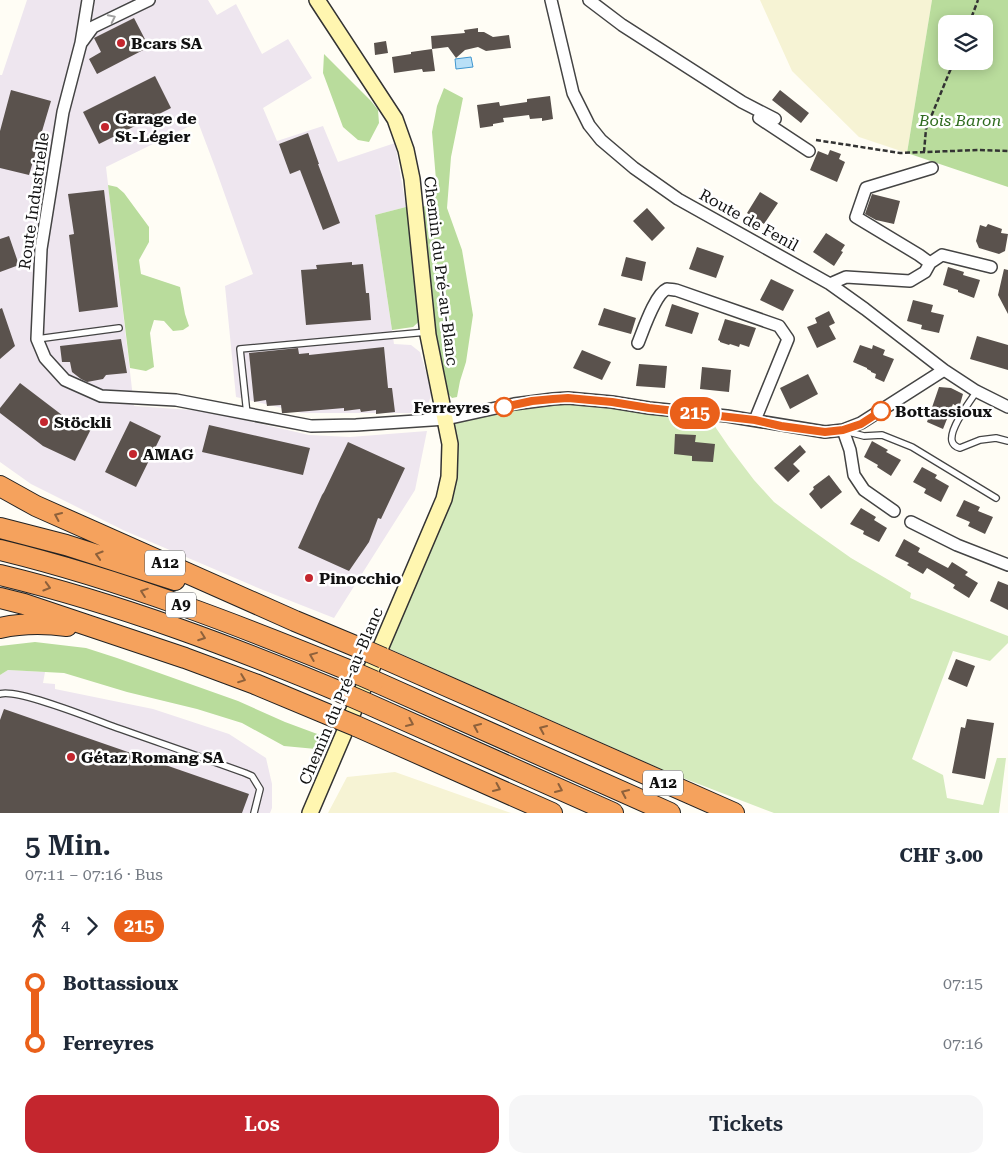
<!DOCTYPE html>
<html lang="de">
<meta charset="utf-8">
<style>
:root{--surface:#fff;--page:#f6f6f7;--text:#1f2937;--muted:#747a83;--accent:#c4262e}
body{margin:0;font-family:"Roboto Serif",serif;background:var(--page);color:var(--text);height:100vh;display:flex;flex-direction:column;font-size:19px;white-space:nowrap}
*{box-sizing:border-box;margin:0}
p{font-size:16px;color:var(--muted)}
.icon{flex:none;width:28px;height:28px;fill:none;stroke:currentColor;stroke-width:2;stroke-linecap:round;stroke-linejoin:round}
.map{position:relative;height:813px;overflow:hidden}
.drawer{display:flex;flex-direction:column;background:var(--surface);flex:1}
.drawer>*{flex:none}
.badge{padding:0 10px;border-radius:16px;font-size:18px;line-height:32px}
.fabs{position:absolute;left:938px;top:15px;display:grid;gap:10px}
.fabs a{display:grid;place-items:center;width:55px;height:55px;border-radius:10px;background:var(--surface);box-shadow:0 2px 12px #0003;font-size:25px}
.map>.badge{position:absolute;translate:-50% -50%;box-shadow:0 0 0 2px #fff}
.legs{display:flex;align-items:center;gap:8px;height:55px;padding:0 25px;font-size:16px}
.legs p{margin-inline-start:auto}
.head{display:flex;align-items:center;justify-content:space-between;height:85px;padding:0 25px}
h1{font-size:28px;font-weight:600;line-height:38px}
.action{display:flex;gap:10px;margin-top:auto;padding:10px 25px}
.action a{flex:1;height:58px;border-radius:15px;background:var(--accent);color:#fff;font-size:20px;font-weight:600;line-height:58px;text-align:center}
.action a+a{background:var(--page);color:var(--text)}
ul{padding:0 25px;list-style:none}
li{display:flex;align-items:center;gap:18px;height:60px;font-size:19px}
li i{display:grid;place-items:center;width:8px;height:100%;margin:0 6px;background:currentColor}
li i::after{content:'';width:12px;height:12px;margin:-6px;border:4px solid;border-radius:50%;background:var(--surface)}
li p{margin-inline-start:auto}
li:first-child i{background:linear-gradient(#0000 50%,currentColor 0)}
li:last-child i{background:linear-gradient(currentColor 50%,#0000 0)}
.map>svg:first-child{display:block}
</style>
<div class="map">
<svg width="1008" height="813" viewBox="0 0 1008 813">
<rect width="100%" height="100%" fill="#fffdf5"/>
<path fill="#eee6ef" d="M27 0H208L217 15 236 4 262 54 288 39 312 78 263 108 277 141 323 126 338 162 395 143 406 207 375 215 394 344 411 345 420 352 432 392 428 405 416 413H302L236 397 225 286 253 274 215 167 198 122 106 167 134 406 206 411 309 435 350 437 427 431 415 490 334 618 263 590 123 530 31 484 0 462V75H2Z
M8 670 45 672 43 683 55 684V689L153 709 229 734 266 758 272 784V808L270 813H0V675Z"/>
<path fill="#f6f3d4" d="M760 0H932L907 153 859 137 792 71Z
M395 772 508 812 511 813H328L347 777Z"/>
<path fill="#d5ebbd" d="M553 399 710 415 716 428 729 447 754 480 774 502 803 524 851 558 911 593 910 598 1008 636V643L990 661 953 651 912 759 943 775 947 798 983 805 997 758H1006L999 813H774L670 773 381 645 444 499 446 419Z"/>
<path fill="#b9dc9c" fill-rule="evenodd" d="M932 0H1008V187L907 153ZM946 24H984V61H946Z
M324 54 371 101 378 110 379 123 369 142 358 140 343 127 323 73Z
M444 88 463 98 451 157 447 208 462 250 473 315 466 362 460 381 457 397 452 398 439 384 426 315 413 327 392 330 375 215 406 207 416 219 419 239 423 208 437 192 432 132 437 106Z
M108 185 117 187 124 193 149 227V242L139 260 141 274 180 287 185 314 189 326 183 330 173 331 164 321 154 320 150 333 154 367 146 371 130 368Z
M35 642 86 648 117 658 238 701 285 722 320 735 316 749 284 746 242 723 197 709 127 692 64 673 8 670 0 675V646Z"/>
<path fill="#b9e0f7" stroke="#3f96cf" d="M471 57 473 67 456 69 455 59Z"/>
<path fill="#5a524d" d="M134 18 149 47 97 74 89 59 101 52 94 38Z
M478 28V32H484L493 37 509 35 511 48 486 51 478 47 465 50 456 58 448 47 432 49 431 36 465 33 464 30Z
M386 41 388 53 375 55 374 43Z
M432 49 435 71 423 72 422 69 394 73 392 57 411 54V52Z
M155 76 171 108 99 144 83 112Z
M11 90 51 101 29 175 0 168V131Z
M780 90 809 113 801 123 772 100Z
M550 96 553 119 542 121V118L530 119 529 115 503 118 504 122 493 124V126L480 128 477 105 499 102 500 106 527 102V99Z
M308 133 319 164H318L340 223 323 230 300 170 290 174 279 144Z
M830 150 841 154 839 159 845 162 837 182 810 170 818 151 828 155Z
M104 190 118 307 79 312 69 235 74 234 68 194Z
M760 192 778 203 764 224 747 213Z
M872 194 900 201 894 224 876 220 865 214Z
M647 208 665 228 652 241 633 221Z
M988 224 1002 229 1001 233 1008 234 1005 251 999 254 979 248 976 241 980 225 986 227Z
M826 233 845 245 841 251 843 252 834 266 813 252Z
M9 236 19 265 0 272V239Z
M697 247 724 256 716 278 689 269Z
M626 257 646 262 642 281 621 276Z
M352 262V265L363 264 366 293H369L371 320 306 325 301 270 317 269 316 265Z
M948 267 964 272 963 275 980 280 974 298 958 292V290L943 285Z
M1004 269 1008 270V314L998 295Z
M771 279 794 290 783 311 760 300Z
M913 300 933 305 931 312 944 315 939 333 921 329 922 325 907 321Z
M672 304 699 313 692 334 665 326Z
M2 308 15 346 0 359V309Z
M604 308 636 318 631 334 598 325Z
M829 311 835 323 829 326 836 339 817 348 807 327 817 323 815 318Z
M725 319 756 328 749 347 740 344 739 347 730 344 729 345 720 342V341L718 340Z
M977 336 1008 345V370L970 359Z
M121 339 127 373 106 375 103 379 87 382 81 379 72 372 70 362H62L60 346Z
M860 345 872 349 873 345 885 350 883 355 894 359 884 382 875 378 876 374 871 372V371L867 369V368L853 362Z
M384 347 388 388H392L395 412 376 414V410L361 412 360 409 344 411V408L286 413H282L281 405 267 406 266 400 254 402 249 353 298 348 299 354 309 353V355Z
M582 350 611 362 602 380 573 368Z
M639 364 667 366 665 388 636 386Z
M702 367 731 370 729 392 700 389Z
M808 374 818 394 790 409 780 388Z
M20 383 62 415 91 429 75 461 43 446 0 413V408Z
M939 387 951 388 963 394 959 408 953 404 943 429 927 422Z
M130 421 161 436 136 487 105 472Z
M209 425 310 448 303 475 202 452Z
M675 434 696 435 695 442 715 444 713 462 692 461V456L674 454Z
M872 441 888 450 886 452 901 460 891 476 877 467 878 465 864 457Z
M348 442 405 468 381 519 378 518 369 542 349 571 298 548 322 495 324 492Z
M800 445 806 452 793 464 800 471 788 482 774 468Z
M922 467 937 475 935 478 949 486 941 502 924 493 926 489 913 482Z
M829 475 842 492 821 509 809 494 814 489 813 487Z
M964 500 980 507 978 511 993 517 985 534 968 526 970 522 956 516Z
M861 508 876 517 874 520 887 528 879 542 863 534 864 531 850 524Z
M904 539 920 548 918 552 948 568 952 562 968 572 965 575 978 583 969 598 953 588 955 585 927 568 923 574 907 565 909 563 895 556Z
M998 581 1008 585V610L990 601Z
M956 659 975 666 967 687 948 679Z
M4 709 249 794 242 813H0V720Z
M967 719 994 723 985 779 952 773 961 727 965 728Z"/>
<g fill="none" stroke-linecap="round" stroke-linejoin="round">
<g stroke="#444" stroke-width="8">
<path id="lane" d="M37 339 119 328
M977 391C970 401 949 429 952 441 953 445 956 447 960 448L980 440 996 438 1008 441
M247 414 240 349 427 332
M845 431 864 436 882 435 912 447 996 498
M0 694C16 688 93 719 112 726 157 742 201 757 245 773L252 776 260 789 254 813"/>
</g>
<g stroke="#444" stroke-width="14">
<path id="street" d="M88 0 81 43 63 112 41 249 37 339 45 358 65 380 101 396 176 400 311 426 356 425 446 419 514 404 553 399 568 398 612 402 649 408 727 416 825 432 843 430 861 423 944 370
M551 0 573 93 589 125 601 140 634 168 678 199 830 284 865 309 944 370 976 391 1008 407
M589 0 622 25 742 102 775 119
M82 42 93 27 149 0
M759 118 809 151
M930 263 919 255 856 217 866 188 932 168
M830 284 846 277 910 281 925 272 930 263 942 255 991 267
M638 343C643 331 655 294 667 289 669 289 674 290 676 290L779 326 788 339 755 420
M843 430 850 450 854 475 864 490 894 511
M911 522 957 545 1008 565"/>
</g>
<g stroke="#333" stroke-width="18">
<path id="secondary" d="M310 813 444 499 449 477 450 444 428 335 412 179 406 150 395 119 317 0"/>
</g>
<g stroke="#222" stroke-width="22">
<path id="highway" d="M0 486 36 506 295 621 367 651
M0 528 66 545 175 580
M0 550C123 580 241 626 358 674
M0 575C120 604 236 648 350 696
M0 598 24 604 185 658 255 684 339 719
M0 628C22 623 44 623 67 626
M383 658 734 813
M374 681 670 813
M366 703 613 813
M356 726 552 813"/>
</g>
<path stroke="#333" stroke-width="2.5" stroke-dasharray="5 2.5" stroke-linecap="butt" d="M969 24 978 0
M816 140 900 153 978 150 1008 151
M924 152 926 129 954 61"/>
<use href="#lane" stroke="#fff" stroke-width="5.5"/>
<use href="#street" stroke="#fff" stroke-width="11"/>
<use href="#secondary" stroke="#fff6b0" stroke-width="15"/>
<use href="#highway" stroke="#f5a25d" stroke-width="20"/>
<g stroke="#222" stroke-width="22" stroke-linecap="butt">
<path id="highway-bridge" d="M367 651 383 658
M358 674 374 681
M350 696 366 703
M339 719 356 726"/>
</g>
<use href="#highway-bridge" stroke="#f5a25d" stroke-width="20"/>
</g>
<defs><path id="oneway-chevron" d="M-2-3.5L2.5 0L-2 3.5" fill="none" stroke-width="1.6" stroke-linecap="round" stroke-linejoin="round" transform="scale(1.25)"/></defs>
<use stroke="#a0a0a0" href="#oneway-chevron" transform="translate(112 18) rotate(-26)"/>
<g stroke="#8e613b">
<use href="#oneway-chevron" transform="translate(58 516) rotate(-156)"/>
<use href="#oneway-chevron" transform="translate(99 555) rotate(-163)"/>
<use href="#oneway-chevron" transform="translate(47 587) rotate(16)"/>
<use href="#oneway-chevron" transform="translate(144 592) rotate(-161)"/>
<use href="#oneway-chevron" transform="translate(202 637) rotate(20)"/>
<use href="#oneway-chevron" transform="translate(313 656) rotate(-158)"/>
<use href="#oneway-chevron" transform="translate(242 679) rotate(21)"/>
<use href="#oneway-chevron" transform="translate(410 723) rotate(24)"/>
<use href="#oneway-chevron" transform="translate(477 727) rotate(-156)"/>
<use href="#oneway-chevron" transform="translate(543 729) rotate(-156)"/>
<use href="#oneway-chevron" transform="translate(497 788) rotate(24)"/>
<use href="#oneway-chevron" transform="translate(559 789) rotate(24)"/>
<use href="#oneway-chevron" transform="translate(625 793) rotate(-156)"/>
</g>
<g fill="none" stroke-linecap="round" stroke-linejoin="round">
<g stroke="#fff" stroke-width="11">
<path id="line-1" d="M504 407 532 401 553 399 568 398 612 402 649 408 755 420 781 426 825 432 843 430 861 424 881 411"/>
</g>
<use href="#line-1" stroke="#ea601a" stroke-width="8"/>
</g>
<g fill="#c4262e" stroke="#fff" stroke-width="2">
<circle cx="121" cy="43" r="5"/>
<circle cx="105" cy="127" r="5"/>
<circle cx="44" cy="422" r="5"/>
<circle cx="133" cy="454" r="5"/>
<circle cx="309" cy="578" r="5"/>
<circle cx="71" cy="757" r="5"/>
</g>
<g fill="#fff" stroke="#ea601a" stroke-width="2.5">
<circle cx="504" cy="407" r="9"/>
<circle cx="881" cy="411" r="9"/>
</g>
<g text-anchor="middle" dominant-baseline="central" stroke-width="5" stroke-linejoin="round" paint-order="stroke">
<g fill="#fff" stroke="#585858" stroke-width="1">
<rect x="145" y="550.5" width="40" height="25" rx="4"/>
<rect x="166" y="592.5" width="30" height="25" rx="4"/>
<rect x="643" y="770.5" width="40" height="25" rx="4"/>
</g>
<g font-size="15" font-weight="bold" fill="#111">
<text x="165" y="563">A12</text>
<text x="181" y="605">A9</text>
<text x="663" y="783">A12</text>
</g>
<g font-size="16" font-weight="bold" fill="#111" stroke="#fff" text-anchor="start">
<text x="131" y="43">Bcars SA</text>
<text x="115" y="118">Garage de<tspan x="115" dy="18">St-Légier</tspan></text>
<text x="54" y="422">Stöckli</text>
<text x="143" y="454">AMAG</text>
<text x="319" y="578">Pinocchio</text>
<text x="81" y="757">Gétaz Romang SA</text>
</g>
<g font-size="16" font-style="italic" fill="#2f6b1f" stroke="#fff">
<text x="960" y="120">Bois Baron</text>
</g>
<g font-size="16" fill="#111" stroke="#fff">
<text transform="translate(34 201) rotate(-82)">Route Industrielle</text>
<text transform="translate(749 220) rotate(29)">Route de Fenil</text>
<text transform="translate(441 271) rotate(83)">Chemin du Pré-au-Blanc</text>
<text transform="translate(341 696) rotate(-67)">Chemin du Pré-au-Blanc</text>
</g>
<g font-size="16" font-weight="bold" fill="#111" stroke="#fff" text-anchor="end">
<text x="490" y="407">Ferreyres</text>
<text x="895" y="411" text-anchor="start">Bottassioux</text>
</g>
</g>
</svg>
<div class="fabs">
<a><svg class="icon" aria-label="layers" viewBox="0 0 24 24"><path d="M12 4l9 5-9 5-9-5zM3 14l9 5 9-5"/></svg></a>
</div>
<b class="badge" style="left:695px;top:413px;background:#ea601a;color:#fff">215</b>
</div>
<section class="drawer">
<div class="head"><div><h1>5 Min.</h1><p>07:11 – 07:16 · Bus</p></div><b>CHF 3.00</b></div>
<div class="legs"><svg class="icon" aria-label="walk" viewBox="0 0 24 24"><circle cx="13" cy="4" r="2"/><path d="M13 8l-2 6 4 7M11 14l-3 7M7 12l3-4h3l4 4"/></svg>4<svg class="icon" aria-label="forward" viewBox="0 0 24 24"><path d="M9 5l7 7-7 7"/></svg><b class="badge" style="background:#ea601a;color:#fff">215</b></div>
<ul>
<li><i style="color:#ea601a"></i><b>Bottassioux</b><p>07:15</p></li>
<li><i style="color:#ea601a"></i><b>Ferreyres</b><p>07:16</p></li>
</ul>
<div class="action"><a>Los</a><a>Tickets</a></div>
</section>
